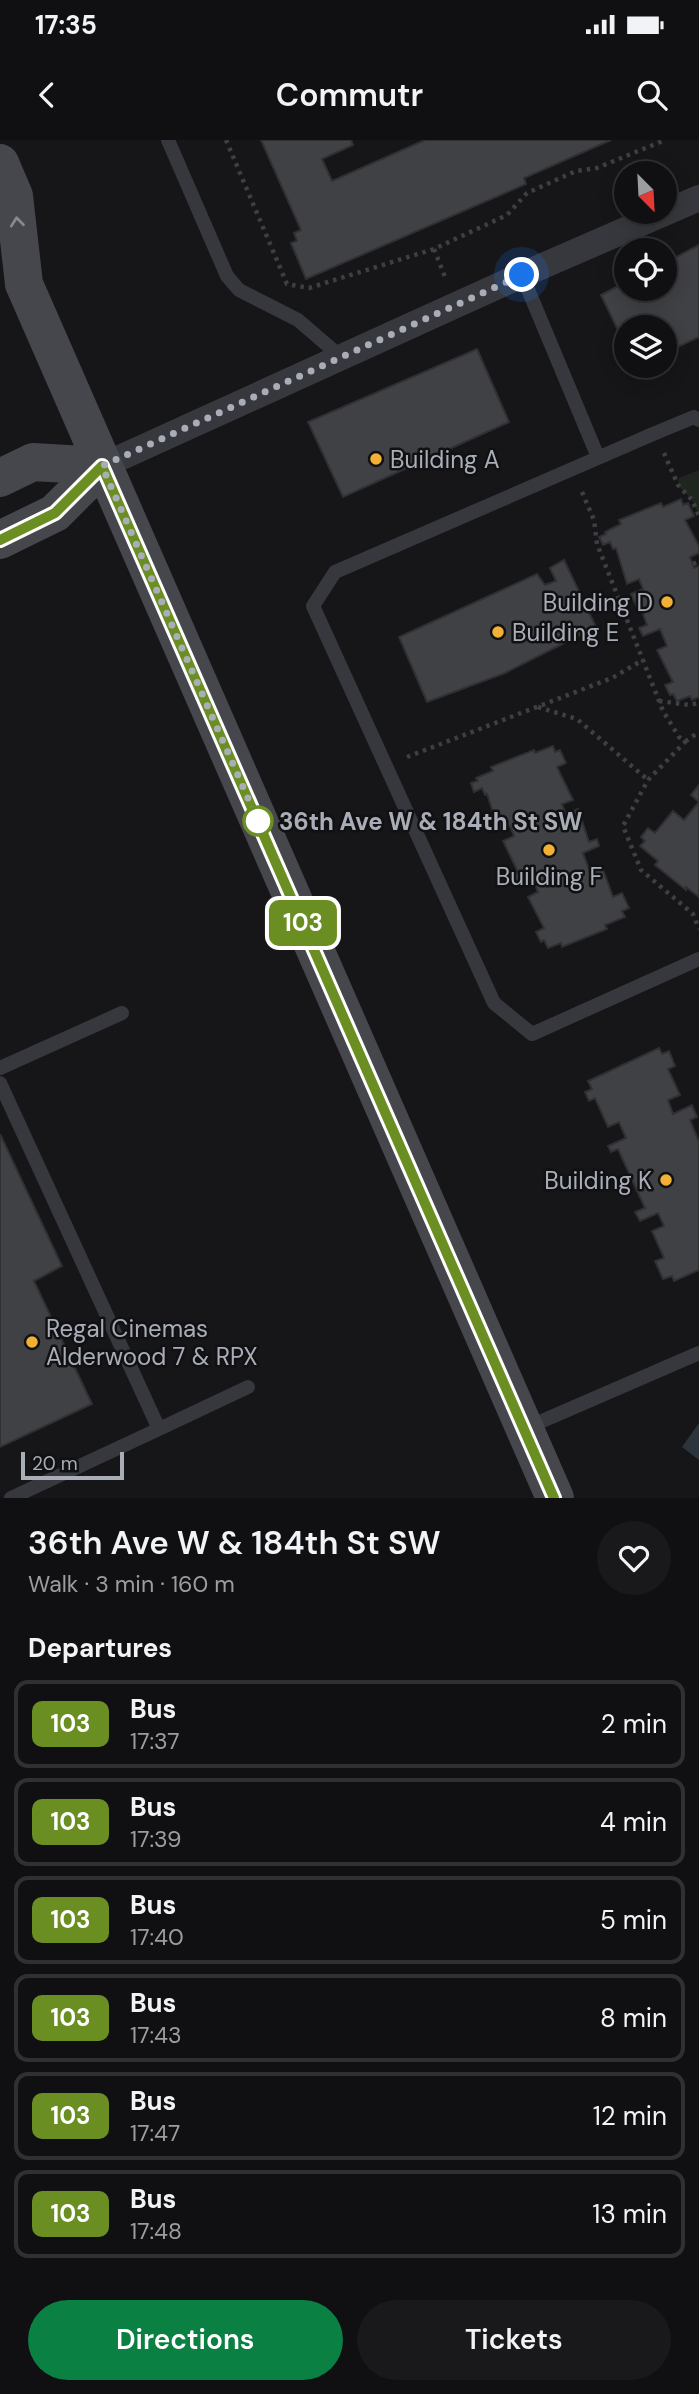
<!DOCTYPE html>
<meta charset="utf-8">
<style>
:root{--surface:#101012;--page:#19191b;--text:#f1f3f6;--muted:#9c9d9f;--line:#303032;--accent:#0b8043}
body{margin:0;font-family:"DM Sans",sans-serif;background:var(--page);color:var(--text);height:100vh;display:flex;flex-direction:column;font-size:26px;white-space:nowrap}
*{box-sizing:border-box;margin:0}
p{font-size:23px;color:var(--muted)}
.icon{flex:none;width:38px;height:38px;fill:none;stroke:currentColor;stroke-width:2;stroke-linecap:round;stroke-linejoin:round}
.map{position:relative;height:1358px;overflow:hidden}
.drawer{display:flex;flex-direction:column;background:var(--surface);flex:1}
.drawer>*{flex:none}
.badge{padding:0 14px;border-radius:10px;font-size:24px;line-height:46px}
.needle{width:46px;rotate:156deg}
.buttons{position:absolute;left:614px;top:21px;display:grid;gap:14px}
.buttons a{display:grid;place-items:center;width:63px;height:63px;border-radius:50%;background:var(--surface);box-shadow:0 4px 18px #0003,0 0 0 2px var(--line);font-size:35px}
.scale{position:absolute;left:21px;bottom:18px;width:103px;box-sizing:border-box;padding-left:7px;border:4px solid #a8adb8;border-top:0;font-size:19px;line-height:24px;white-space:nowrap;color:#a8adb8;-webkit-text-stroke:5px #111113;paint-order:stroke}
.you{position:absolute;width:35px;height:35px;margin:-18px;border:5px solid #fff;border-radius:50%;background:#1a73e8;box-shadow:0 0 0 10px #1a73e833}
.map>.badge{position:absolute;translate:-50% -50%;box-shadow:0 0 0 4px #fff}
h2{padding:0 28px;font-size:26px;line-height:63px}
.round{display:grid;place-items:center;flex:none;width:74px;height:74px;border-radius:37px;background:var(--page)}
.headline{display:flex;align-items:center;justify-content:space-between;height:119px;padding:0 28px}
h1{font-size:33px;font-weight:600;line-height:52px}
.cta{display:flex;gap:14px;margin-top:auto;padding:14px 28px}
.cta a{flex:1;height:80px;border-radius:42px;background:var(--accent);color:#fff;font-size:28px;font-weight:600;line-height:80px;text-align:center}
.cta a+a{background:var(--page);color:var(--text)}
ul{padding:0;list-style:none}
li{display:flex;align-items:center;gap:21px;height:88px;margin:0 14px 10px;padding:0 14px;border:4px solid var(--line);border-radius:14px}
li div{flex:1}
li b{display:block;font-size:26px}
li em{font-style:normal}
li .badge{min-width:77px;font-weight:700;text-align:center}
.status{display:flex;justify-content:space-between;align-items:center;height:49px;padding:0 35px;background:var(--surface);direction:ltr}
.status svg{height:19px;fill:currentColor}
header{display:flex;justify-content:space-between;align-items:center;height:91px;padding:0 28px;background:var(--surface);font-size:32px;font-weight:600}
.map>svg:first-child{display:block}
</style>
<div class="status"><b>17:35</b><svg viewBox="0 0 49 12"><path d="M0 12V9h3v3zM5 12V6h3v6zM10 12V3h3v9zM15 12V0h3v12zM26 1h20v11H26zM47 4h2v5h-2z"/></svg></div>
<header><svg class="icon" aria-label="back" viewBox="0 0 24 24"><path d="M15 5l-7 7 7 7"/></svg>Commutr<svg class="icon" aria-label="search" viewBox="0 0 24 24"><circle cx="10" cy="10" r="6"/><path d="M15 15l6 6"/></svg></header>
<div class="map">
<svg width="699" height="1358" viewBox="0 0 699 1358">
<rect width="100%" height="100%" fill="#161618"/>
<path fill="#1e261f" d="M699 330V375L692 360 678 345 679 338Z"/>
<path fill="#2c353c" d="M699 1283V1320L682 1307Z"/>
<path fill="#404145" stroke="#303034" stroke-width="2" d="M261 0H351L353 5 322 19 332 41 425 0H611L524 38 526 44 306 139 291 103 297 101 294 93 301 90Z
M699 105V197L665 213V187H626V207L601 155 626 142V149H665V123Z
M477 209 509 282 343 357 308 282Z
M681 359 683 365 688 363 694 376 685 380 699 406V413L690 417 694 428 699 426V557L692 560 690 556 677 561 673 554 670 555 665 545 673 542 657 510 667 506 660 489 643 496 639 488 647 485 642 471 639 472 631 454 643 449 639 439 627 444 616 408 613 409 610 402 603 405 599 397 606 394 605 392 621 384 619 380 661 363 663 367Z
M564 420 596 487 505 533 427 562 399 497 537 434 545 445 556 441 550 428Z
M553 606 555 612 560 610 566 623 557 627 573 660 562 664 566 675 578 669 589 702 597 699 599 706 583 713 590 732 602 727 613 757 622 753 629 768 622 771 625 777 605 785 607 789 562 807 561 803 548 808 544 800 541 802 536 792 544 788 528 757 538 752 531 735 514 743 510 735 518 732 503 701 514 696 510 686 499 690 487 654 485 655 482 648 474 652 471 643 478 641 476 638 493 631 491 627 534 610 535 613Z
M699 645V757L686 747V750L655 725 658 721 640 706 645 701 641 697 648 688 655 693 673 671 684 680 699 662 691 655Z
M659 908 662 914 669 911 675 926 668 929 680 955 668 960 673 974 692 965 697 977 690 980 699 1002V1130L674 1141 672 1136 663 1139 655 1121 664 1118 652 1091 664 1086 658 1073 640 1081 635 1072 645 1068 618 1009 611 1012 608 1006 626 998 619 982 608 987 595 958 589 961 585 952 592 949 588 941Z
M0 994 62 1126 34 1141 92 1264 0 1307Z"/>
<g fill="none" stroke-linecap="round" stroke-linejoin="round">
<path stroke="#3d3f44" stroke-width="4.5" stroke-dasharray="3.5 5" stroke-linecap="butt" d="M226 0 287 144 309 148 434 109 507 75 527 53 576 31 597 28 665 0
M434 109 445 137
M664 313 678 345 692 360 699 376
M582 352 594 380 597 404 663 571 679 597 686 601 699 592
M693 424 699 421
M659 561 689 565 699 563
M538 567 577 579 648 640
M686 601 648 640 623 686 641 730 693 774 699 789
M407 617 612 538 643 520"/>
<path stroke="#37383d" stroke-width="14" d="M168 0 227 136 239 150 298 180 341 217
M522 135 598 317
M699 280 694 277 653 294 335 432 313 466 494 863 532 894 699 819
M0 928 122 873
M0 943 159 1289 11 1358
M526 1288 699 1213
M159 1289 248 1247"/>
<path stroke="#37383d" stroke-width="26" d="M102 326 522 135 699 58"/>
<path stroke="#45474d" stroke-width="38" d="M0 23 14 56 24 144 555 1358
M0 338 33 322 102 326
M0 400 55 373 102 326"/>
</g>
<defs><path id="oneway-chevron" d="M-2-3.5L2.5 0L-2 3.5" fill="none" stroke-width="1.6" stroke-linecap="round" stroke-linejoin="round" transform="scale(1.75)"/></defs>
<use stroke="#858993" href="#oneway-chevron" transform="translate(17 82) rotate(-96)"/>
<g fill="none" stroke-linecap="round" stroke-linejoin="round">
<g stroke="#fff" stroke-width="16">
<path id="line" d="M0 400 55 373 102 326 554 1358"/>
</g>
<use href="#line" stroke="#6b8e23" stroke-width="10"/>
<path stroke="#a8adb8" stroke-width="7" stroke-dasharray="0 12.6" d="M258 681 102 326 522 135"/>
</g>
<g fill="#f2b134" stroke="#111113" stroke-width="2.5">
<circle cx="376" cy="319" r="7"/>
<circle cx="667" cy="462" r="7"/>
<circle cx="498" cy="492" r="7"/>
<circle cx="549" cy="710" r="7"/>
<circle cx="666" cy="1040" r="7"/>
<circle cx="32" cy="1202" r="7"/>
</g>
<circle fill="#fff" stroke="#6b8e23" stroke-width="3.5" cx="258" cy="681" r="14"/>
<g text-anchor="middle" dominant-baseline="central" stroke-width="5" stroke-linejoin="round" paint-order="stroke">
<g font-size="24" fill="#a8adb8" stroke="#111113" text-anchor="start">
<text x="390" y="319">Building A</text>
<text x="653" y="462" text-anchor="end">Building D</text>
<text x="512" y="492">Building E</text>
<text x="549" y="736" text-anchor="middle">Building F</text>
<text x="652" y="1040" text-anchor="end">Building K</text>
<text x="46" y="1188">Regal Cinemas<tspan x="46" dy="28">Alderwood 7 &amp; RPX</tspan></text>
</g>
<g font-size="24" font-weight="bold" fill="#a8adb8" stroke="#111113" text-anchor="start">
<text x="279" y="681">36th Ave W &amp; 184th St SW</text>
</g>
</g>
</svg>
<div class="buttons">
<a><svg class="needle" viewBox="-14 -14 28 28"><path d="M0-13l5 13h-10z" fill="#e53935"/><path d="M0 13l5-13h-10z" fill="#9c9d9f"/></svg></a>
<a><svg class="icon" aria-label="locate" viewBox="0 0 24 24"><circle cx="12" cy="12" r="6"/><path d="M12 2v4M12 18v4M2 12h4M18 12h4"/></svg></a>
<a><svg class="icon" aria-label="layers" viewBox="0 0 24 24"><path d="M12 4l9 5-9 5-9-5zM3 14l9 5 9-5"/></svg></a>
</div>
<div class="scale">20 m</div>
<div class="you" style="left:522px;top:135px"></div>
<b class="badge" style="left:303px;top:783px;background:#6b8e23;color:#fff">103</b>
</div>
<section class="drawer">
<div class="headline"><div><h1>36th Ave W &amp; 184th St SW</h1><p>Walk · 3 min · 160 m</p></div><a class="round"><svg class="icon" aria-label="heart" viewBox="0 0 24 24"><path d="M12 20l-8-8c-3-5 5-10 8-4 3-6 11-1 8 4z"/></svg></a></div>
<h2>Departures</h2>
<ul>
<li><span class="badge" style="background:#6b8e23;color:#fff">103</span><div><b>Bus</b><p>17:37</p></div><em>2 min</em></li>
<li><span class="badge" style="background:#6b8e23;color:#fff">103</span><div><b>Bus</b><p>17:39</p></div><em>4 min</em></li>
<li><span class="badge" style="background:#6b8e23;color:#fff">103</span><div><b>Bus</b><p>17:40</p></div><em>5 min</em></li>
<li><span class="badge" style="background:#6b8e23;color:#fff">103</span><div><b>Bus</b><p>17:43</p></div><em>8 min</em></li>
<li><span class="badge" style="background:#6b8e23;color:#fff">103</span><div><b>Bus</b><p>17:47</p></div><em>12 min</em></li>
<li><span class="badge" style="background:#6b8e23;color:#fff">103</span><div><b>Bus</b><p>17:48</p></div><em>13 min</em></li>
</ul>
<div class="cta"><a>Directions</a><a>Tickets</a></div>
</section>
